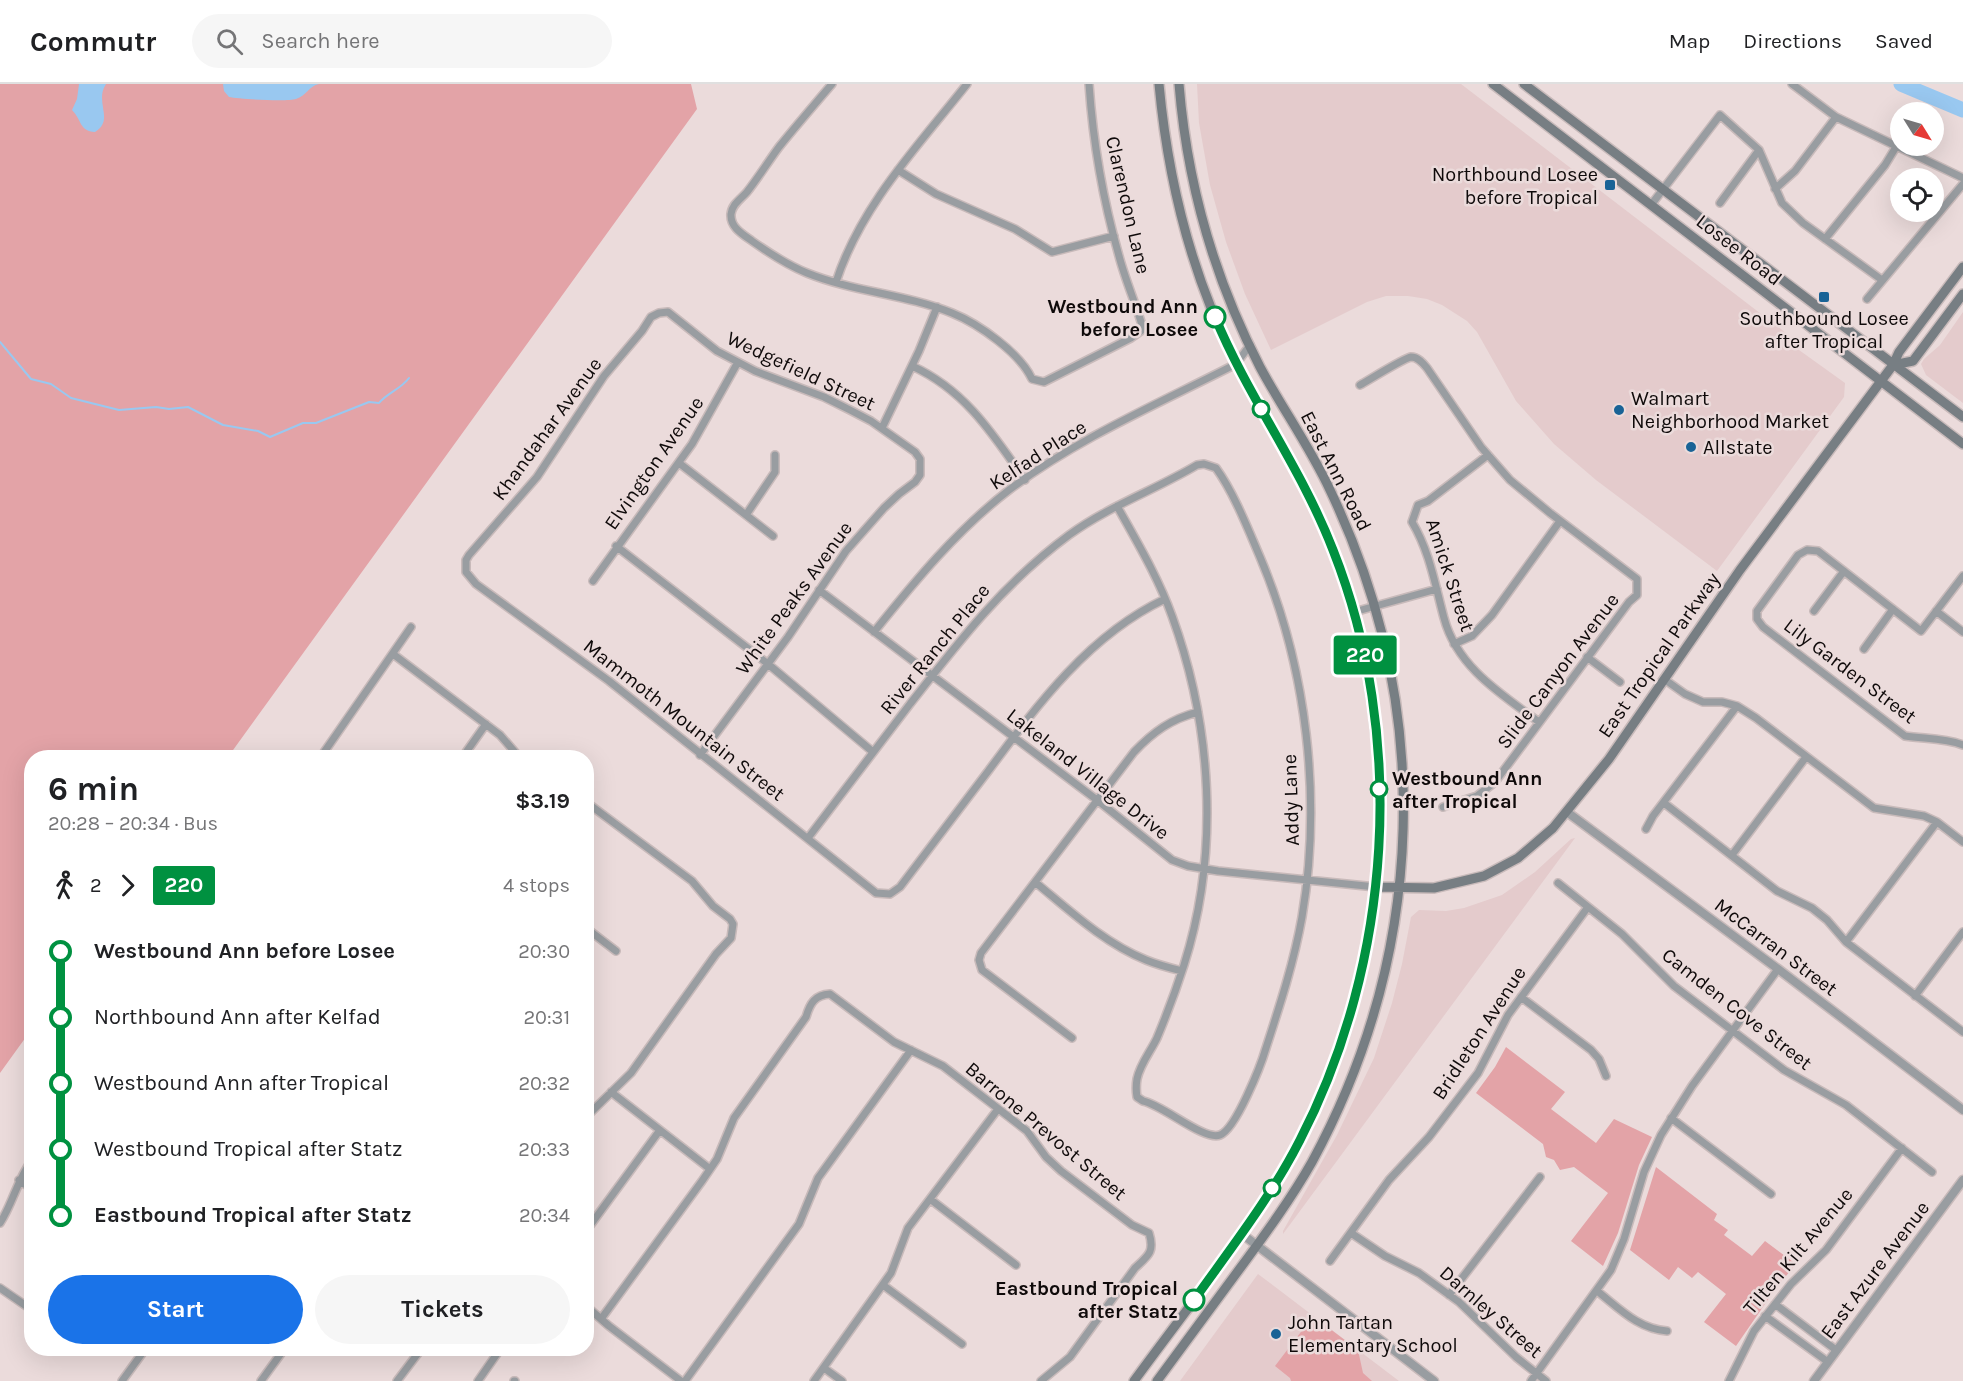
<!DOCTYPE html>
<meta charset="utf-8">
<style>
:root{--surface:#fff;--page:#f6f6f6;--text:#202124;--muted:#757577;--line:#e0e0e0;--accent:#1a73e8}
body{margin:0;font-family:Karla,sans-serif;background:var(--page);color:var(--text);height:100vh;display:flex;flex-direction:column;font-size:22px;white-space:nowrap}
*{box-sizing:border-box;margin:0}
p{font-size:20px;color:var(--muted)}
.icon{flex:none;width:33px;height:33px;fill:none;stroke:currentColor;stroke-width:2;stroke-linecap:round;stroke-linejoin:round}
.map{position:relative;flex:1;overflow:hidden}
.drawer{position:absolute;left:24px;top:666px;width:570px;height:606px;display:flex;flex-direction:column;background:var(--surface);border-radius:24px;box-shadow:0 6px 24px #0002}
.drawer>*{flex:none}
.badge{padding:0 12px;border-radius:4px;font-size:21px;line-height:39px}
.needle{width:39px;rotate:127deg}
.controls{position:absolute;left:1890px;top:18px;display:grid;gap:12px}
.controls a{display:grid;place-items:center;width:54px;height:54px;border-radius:50%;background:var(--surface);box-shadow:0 6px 24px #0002;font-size:30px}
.map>.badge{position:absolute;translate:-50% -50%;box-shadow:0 0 0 3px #fff}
.legs{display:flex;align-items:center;gap:9px;height:66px;padding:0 24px;font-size:20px}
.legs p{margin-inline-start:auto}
.head{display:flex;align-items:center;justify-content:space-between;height:102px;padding:0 24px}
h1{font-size:33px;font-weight:700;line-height:45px}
.button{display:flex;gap:12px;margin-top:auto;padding:12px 24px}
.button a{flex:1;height:69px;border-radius:36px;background:var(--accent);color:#fff;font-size:24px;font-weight:700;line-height:69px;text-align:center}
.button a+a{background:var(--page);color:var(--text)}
ul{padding:0 24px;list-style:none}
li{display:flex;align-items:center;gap:21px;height:66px;font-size:22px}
li i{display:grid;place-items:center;width:9px;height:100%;margin:0 8px;background:currentColor}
li i::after{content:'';width:15px;height:15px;margin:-8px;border:4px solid;border-radius:50%;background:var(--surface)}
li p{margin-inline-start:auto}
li:first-child i{background:linear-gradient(#0000 50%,currentColor 0)}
li:last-child i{background:linear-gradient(currentColor 50%,#0000 0)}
header{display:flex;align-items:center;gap:36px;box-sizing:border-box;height:84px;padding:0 30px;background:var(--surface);border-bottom:2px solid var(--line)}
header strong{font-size:28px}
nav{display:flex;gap:33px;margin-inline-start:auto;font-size:21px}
.search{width:420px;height:54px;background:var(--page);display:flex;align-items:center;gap:15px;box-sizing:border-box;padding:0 21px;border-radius:33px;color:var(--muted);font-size:22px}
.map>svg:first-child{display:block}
</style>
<header>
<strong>Commutr</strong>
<div class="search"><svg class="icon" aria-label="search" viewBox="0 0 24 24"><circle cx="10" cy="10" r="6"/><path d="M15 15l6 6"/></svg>Search here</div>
<nav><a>Map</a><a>Directions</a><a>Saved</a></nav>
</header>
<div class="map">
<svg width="1963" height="1297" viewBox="0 0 1963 1297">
<rect width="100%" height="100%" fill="#ebdbdb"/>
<path fill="#e4cbcc" d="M1197 0H1461L1786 249 1799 266 1845 299 1844 313 1717 487 1596 396 1554 360 1516 317 1477 248 1467 237 1442 221 1427 215 1408 212H1386L1367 218 1271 266 1245 210 1226 158 1210 101 1199 39Z
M1963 228V319L1926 291 1921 280 1924 275 1940 261Z
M1575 754 1283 1150V1147L1337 1051 1374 974 1392 919 1402 880 1411 833 1419 826 1446 827 1464 824 1502 811 1535 788 1571 755Z
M1258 1190 1399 1297H1180Z"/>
<path fill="#e3a3a7" d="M0 0H691L697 25 228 673 32 674 31 946 0 989Z
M1506 963 1565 1008 1551 1025 1596 1059 1614 1035 1652 1053 1639 1081 1618 1149 1603 1182 1571 1157 1608 1109 1574 1083 1560 1086 1554 1076 1546 1073 1543 1060 1476 1009 1495 983Z
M1656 1083 1717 1130 1714 1136 1728 1146 1724 1151 1752 1172 1765 1157 1796 1180 1776 1204 1736 1262 1704 1238 1726 1210 1698 1188 1692 1194 1678 1183 1669 1196 1630 1166Z
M1317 1235 1358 1266 1363 1289 1372 1297H1291L1290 1294 1275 1282 1310 1236Z"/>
<path fill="#99c8f0" d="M79 0H106C94 18 115 36 95 48 79 47 82 36 72 26L77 15Z
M223 0H319C309 2 306 12 296 15 287 18 239 15 229 13L224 7Z"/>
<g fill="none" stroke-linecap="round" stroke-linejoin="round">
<path stroke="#99c8f0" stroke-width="2" d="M0 258 31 295 51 300 71 314 119 326 156 323 169 325 188 323 223 341 258 347 270 353 303 339H316L369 318 379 319C387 309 401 305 409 294"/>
<path stroke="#99c8f0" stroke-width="15" d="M1901 0 1963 26"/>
<g stroke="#c8baba" stroke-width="10">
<path id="minor" d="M832 0C814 21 796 42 779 63 768 78 758 94 747 108 741 115 732 120 731 130 730 143 742 150 752 157 769 169 787 181 807 189 854 208 905 210 952 229 979 240 1020 269 1032 295L1044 298 1131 254 1141 247 1142 241C1135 218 1125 195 1119 172 1103 116 1093 58 1089 0
M1792 0 1836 33 1963 94
M898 86 936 110 1015 145 1052 168 1114 152
M1775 105 1795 87 1836 33
M1720 119 1759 66
M1651 121 1720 31 1759 66 1782 119 1803 139 1882 196
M1825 155 1885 81 1896 63
M836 198C861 121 918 62 967 0
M1867 215 1963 100
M912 282C965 306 993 350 1025 396
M1360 301C1369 296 1404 274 1411 273 1418 273 1423 279 1427 284L1481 363 1510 396 1550 429 1637 495V511L1629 518 1495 698 1477 712 1443 723
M882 344 919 267 937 223
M1488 371 1428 417 1418 421 1412 438C1430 468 1435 501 1444 534 1457 583 1501 610 1539 638
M679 379 773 452
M746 431 775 388V371
M616 462 768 580 873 668
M1963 492 1921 547 1818 467 1807 466 1798 471 1757 527V535L1763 543 1905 652C1925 655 1945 654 1963 661
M593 497 692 360 738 278
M819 506 1097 716 1172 776 1188 782 1218 787 1376 803
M1814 527 1844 487
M1936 527 1963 548
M1354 528 1437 505
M874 548C915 497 957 446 1009 406 1078 354 1160 319 1236 280L1250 261
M1454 560 1472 552 1492 531 1560 437
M1864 565 1893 525
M393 570 500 651 520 674
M1587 573 1620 598
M1664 595 1685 610 1703 618H1722L1737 622 1756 634 1874 724 1924 732 1937 738 1963 758
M700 671 788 553 846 467 884 424 899 410 915 398 920 391V375L915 368 871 337 850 326 824 313 755 287 717 267 668 228 659 229 651 233 642 247 604 292 537 393 469 471 466 476V488L476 500 609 597 876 809 890 810 900 803C930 764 959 725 989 686 1038 620 1089 551 1165 515
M320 674 411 543
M462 674 486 640
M586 718 692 797 713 822 730 835 733 840 731 854 716 870 631 989 586 1033
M1664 719 1777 807 1812 824 1827 836 1846 858 1963 948
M1646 745 1653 732 1737 622
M808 754C842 709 876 664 910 620 959 557 1004 499 1069 451 1109 422 1155 406 1197 381L1204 380 1216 384C1234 409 1248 445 1260 473 1307 584 1322 715 1302 833 1294 878 1280 921 1266 964 1261 981 1236 1045 1220 1051 1204 1057 1163 1021 1143 1017L1137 1013C1136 1007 1136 1001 1137 995 1140 980 1151 967 1157 954 1167 930 1176 906 1184 881 1220 768 1212 642 1172 532 1158 493 1137 458 1117 422
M1732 771 1806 673
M1035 798C1069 826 1104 859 1146 876 1158 881 1170 884 1182 887
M1558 799 1622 850 1674 902 1784 986 1846 1021 1932 1088
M586 844 616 867
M1846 858 1937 738
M1915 912 1963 848
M1521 913 1591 966 1599 975 1606 992
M1072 954 982 886 979 876 981 869 1134 668C1153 648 1171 635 1198 628
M611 1008 710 1085
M1671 1034 1771 1110
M19 1096 32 1105
M930 1115 1016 1181
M0 1139C13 1119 17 1096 32 1076
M586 1147 660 1046
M1351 1149 1385 1172 1419 1189 1459 1218 1516 1273 1546 1297
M1330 1177 1389 1096 1429 1053 1478 989 1508 931 1588 823
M883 1201 962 1260
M0 1204 32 1226
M1597 1207C1619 1224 1638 1245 1667 1247
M1449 1211 1540 1093
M1775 1220 1836 1266
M586 1222 609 1242 681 1297
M1765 1232 1828 1278
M601 1235 702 1097 717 1075 734 1034 806 933C810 919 815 911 830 910L894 958 943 982 1027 1047 1046 1073 1061 1087 1132 1141 1149 1149C1155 1168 1148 1172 1135 1184L1070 1273 1041 1297
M824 1284 842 1297
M122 1297 146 1264
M261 1297 285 1264
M397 1297 422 1264
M478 1297 501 1264
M514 1297H515
M685 1297 799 1140 818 1094 911 966
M814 1297 891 1189 908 1144 998 1025
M1531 1297 1611 1186 1624 1155 1644 1088 1661 1051 1692 1002 1778 885
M1729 1297 1754 1247 1791 1200 1826 1166 1902 1064"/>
</g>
<g stroke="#c8baba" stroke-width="11">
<path id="tertiary" d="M1567 728 1778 885 1963 1026
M1242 1150 1434 1297
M1814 1297 1963 1096"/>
</g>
<g stroke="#c8baba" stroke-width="12">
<path id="secondary" d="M1493 0 1963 360
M1524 0 1963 333
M1893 281 1913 277 1963 210
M1376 803 1434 804 1484 792 1518 774 1553 744 1609 675 1740 486 1893 281 1899 268 1963 183
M1134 1297C1190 1220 1253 1144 1298 1060 1399 869 1406 628 1319 432 1296 378 1261 330 1235 277 1191 190 1168 97 1159 0
M1157 1297C1185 1259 1213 1221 1241 1183 1266 1149 1291 1115 1312 1078 1427 866 1434 624 1330 406 1310 363 1282 324 1260 283 1214 194 1187 99 1179 0"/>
</g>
<use href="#minor" stroke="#999da1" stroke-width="7"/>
<use href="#tertiary" stroke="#999da1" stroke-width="8"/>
<use href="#secondary" stroke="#777e83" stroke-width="9"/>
</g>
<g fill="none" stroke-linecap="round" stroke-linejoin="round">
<g stroke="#fff" stroke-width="14">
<path id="line-1" d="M1194 1216C1231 1164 1271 1113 1300 1056 1392 878 1407 653 1333 466 1301 383 1249 315 1215 233"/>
</g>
<use href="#line-1" stroke="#009140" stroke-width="9"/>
</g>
<g fill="#196396" stroke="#ebdbdb" stroke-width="2">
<rect x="1604" y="95" width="12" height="12" rx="3"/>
<rect x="1818" y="207" width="12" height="12" rx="3"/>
<circle cx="1619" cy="326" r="6"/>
<circle cx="1691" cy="363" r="6"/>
<circle cx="1276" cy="1250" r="6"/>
</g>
<g fill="#fff" stroke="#009140" stroke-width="3">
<circle cx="1215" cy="233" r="10"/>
<circle cx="1261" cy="325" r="8"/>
<circle cx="1379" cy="705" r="8"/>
<circle cx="1272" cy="1104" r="8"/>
<circle cx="1194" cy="1216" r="10"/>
</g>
<g text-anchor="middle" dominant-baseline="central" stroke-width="5" stroke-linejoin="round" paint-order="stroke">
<g font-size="20" fill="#0f0a0a" stroke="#ebdbdb" text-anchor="start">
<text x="1598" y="90" text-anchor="end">Northbound Losee<tspan x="1598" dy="23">before Tropical</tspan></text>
<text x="1824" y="234" text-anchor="middle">Southbound Losee<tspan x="1824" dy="23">after Tropical</tspan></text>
<text x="1631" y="314">Walmart<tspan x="1631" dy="23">Neighborhood Market</tspan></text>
<text x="1703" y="363">Allstate</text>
<text x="1288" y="1238">John Tartan<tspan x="1288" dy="23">Elementary School</tspan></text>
</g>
<g font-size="20" fill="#0f0a0a" stroke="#ebdbdb">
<text transform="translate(1128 121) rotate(77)">Clarendon Lane</text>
<text transform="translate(1739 166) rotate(38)">Losee Road</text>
<text transform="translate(801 287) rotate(25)">Wedgefield Street</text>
<text transform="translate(547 345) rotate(-54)">Khandahar Avenue</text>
<text transform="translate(1038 371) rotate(-33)">Kelfad Place</text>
<text transform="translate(654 379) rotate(-55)">Elvington Avenue</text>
<text transform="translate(1336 387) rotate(63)">East Ann Road</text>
<text transform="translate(1450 491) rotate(72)">Amick Street</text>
<text transform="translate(794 514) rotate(-54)">White Peaks Avenue</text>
<text transform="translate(935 565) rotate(-51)">River Ranch Place</text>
<text transform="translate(1659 571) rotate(-55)">East Tropical Parkway</text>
<text transform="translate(1558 587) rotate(-53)">Slide Canyon Avenue</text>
<text transform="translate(1850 587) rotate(37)">Lily Garden Street</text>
<text transform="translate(684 636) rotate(38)">Mammoth Mountain Street</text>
<text transform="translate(1088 690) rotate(38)">Lakeland Village Drive</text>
<text transform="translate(1291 716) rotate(-92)">Addy Lane</text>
<text transform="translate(1776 863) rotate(37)">McCarran Street</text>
<text transform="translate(1737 925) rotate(38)">Camden Cove Street</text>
<text transform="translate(1479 949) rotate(-57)">Bridleton Avenue</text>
<text transform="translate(1046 1047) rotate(40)">Barrone Prevost Street</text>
<text transform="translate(1798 1167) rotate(-50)">Tilten Kilt Avenue</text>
<text transform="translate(1875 1186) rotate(-53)">East Azure Avenue</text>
<text transform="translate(1491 1228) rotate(41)">Darnley Street</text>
</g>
<g font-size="20" font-weight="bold" fill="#0f0a0a" stroke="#ebdbdb" text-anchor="end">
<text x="1198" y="222">Westbound Ann<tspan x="1198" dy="23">before Losee</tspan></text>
<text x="1392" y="694" text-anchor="start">Westbound Ann<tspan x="1392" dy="23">after Tropical</tspan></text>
<text x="1178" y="1204">Eastbound Tropical<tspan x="1178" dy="23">after Statz</tspan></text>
</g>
</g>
</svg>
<div class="controls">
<a><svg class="needle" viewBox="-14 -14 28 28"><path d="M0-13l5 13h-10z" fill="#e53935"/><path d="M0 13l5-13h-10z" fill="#757577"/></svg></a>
<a><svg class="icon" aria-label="locate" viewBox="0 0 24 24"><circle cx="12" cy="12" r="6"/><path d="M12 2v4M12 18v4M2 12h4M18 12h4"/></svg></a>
</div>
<b class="badge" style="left:1365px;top:571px;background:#009140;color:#fff">220</b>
<section class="drawer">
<div class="head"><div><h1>6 min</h1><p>20:28 – 20:34 · Bus</p></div><b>$3.19</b></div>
<div class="legs"><svg class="icon" aria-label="walk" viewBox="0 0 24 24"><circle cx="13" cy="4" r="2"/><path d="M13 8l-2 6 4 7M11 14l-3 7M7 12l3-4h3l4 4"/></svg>2<svg class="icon" aria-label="forward" viewBox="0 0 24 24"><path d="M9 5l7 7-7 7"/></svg><b class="badge" style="background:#009140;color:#fff">220</b><p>4 stops</p></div>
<ul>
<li><i style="color:#009140"></i><b>Westbound Ann before Losee</b><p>20:30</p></li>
<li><i style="color:#009140"></i><span>Northbound Ann after Kelfad</span><p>20:31</p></li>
<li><i style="color:#009140"></i><span>Westbound Ann after Tropical</span><p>20:32</p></li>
<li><i style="color:#009140"></i><span>Westbound Tropical after Statz</span><p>20:33</p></li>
<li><i style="color:#009140"></i><b>Eastbound Tropical after Statz</b><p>20:34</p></li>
</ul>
<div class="button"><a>Start</a><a>Tickets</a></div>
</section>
</div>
